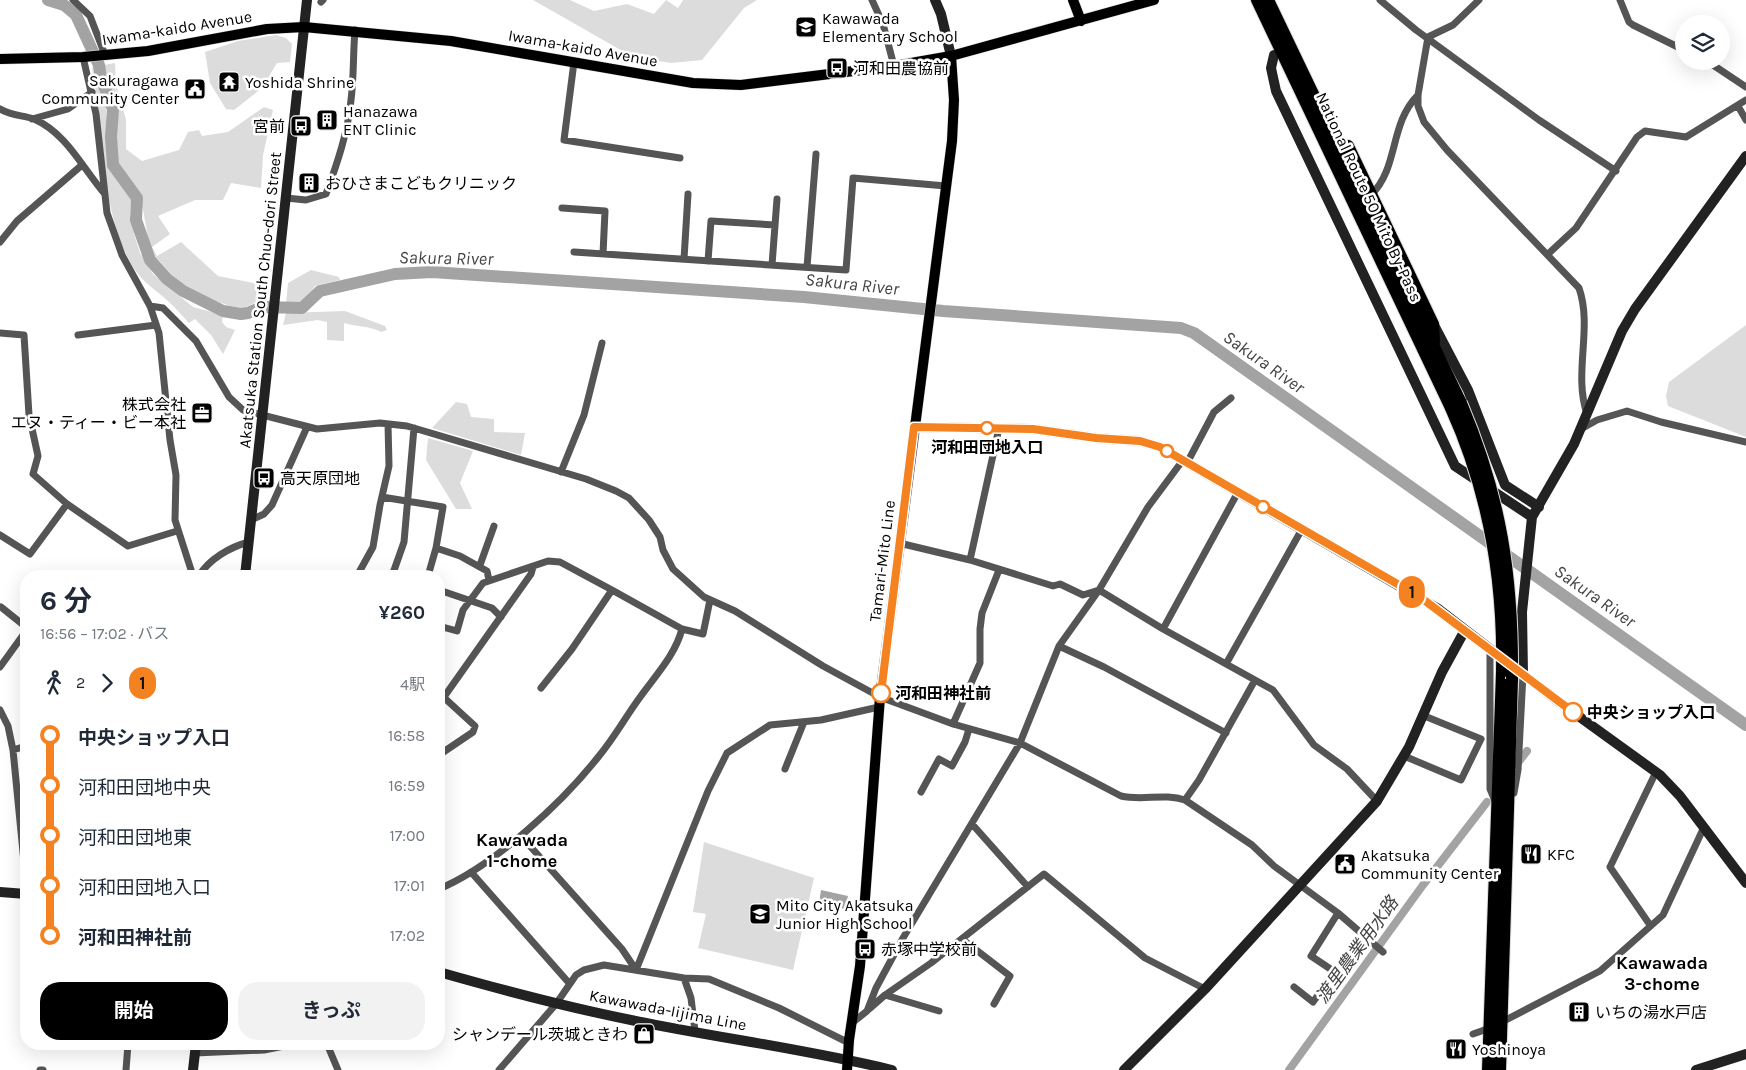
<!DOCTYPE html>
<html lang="ja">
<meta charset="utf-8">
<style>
:root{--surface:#fff;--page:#f2f2f3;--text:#1f2937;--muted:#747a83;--accent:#000}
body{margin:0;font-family:Karla,"Noto Sans JP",sans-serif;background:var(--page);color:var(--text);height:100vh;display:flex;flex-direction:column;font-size:19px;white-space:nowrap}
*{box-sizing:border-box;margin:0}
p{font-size:16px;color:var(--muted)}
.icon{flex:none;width:28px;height:28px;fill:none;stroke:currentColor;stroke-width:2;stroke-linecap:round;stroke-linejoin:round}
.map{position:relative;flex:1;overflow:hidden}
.side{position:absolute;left:20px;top:570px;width:425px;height:480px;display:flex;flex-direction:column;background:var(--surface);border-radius:20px;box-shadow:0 5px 20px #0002}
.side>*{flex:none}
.badge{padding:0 10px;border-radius:16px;font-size:18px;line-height:32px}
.tools{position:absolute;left:1675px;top:15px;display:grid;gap:10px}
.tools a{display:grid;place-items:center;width:55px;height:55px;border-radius:50%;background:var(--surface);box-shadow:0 5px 20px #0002;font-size:25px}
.map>.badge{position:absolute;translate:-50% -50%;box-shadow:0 0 0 2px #fff}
.legs{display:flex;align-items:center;gap:8px;height:55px;padding:0 20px;font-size:16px}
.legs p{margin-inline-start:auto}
.overview{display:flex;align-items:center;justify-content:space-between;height:85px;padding:0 20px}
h1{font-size:28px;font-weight:700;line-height:38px}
.primary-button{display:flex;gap:10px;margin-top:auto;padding:10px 20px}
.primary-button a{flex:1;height:58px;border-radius:20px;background:var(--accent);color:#fff;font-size:20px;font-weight:700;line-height:58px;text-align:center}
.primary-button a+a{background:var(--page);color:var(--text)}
ul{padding:0 20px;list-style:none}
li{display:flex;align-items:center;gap:18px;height:50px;font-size:19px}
li i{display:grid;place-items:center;width:8px;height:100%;margin:0 6px;background:currentColor}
li i::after{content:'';width:12px;height:12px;margin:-6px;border:4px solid;border-radius:50%;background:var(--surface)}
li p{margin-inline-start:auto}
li:first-child i{background:linear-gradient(#0000 50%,currentColor 0)}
li:last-child i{background:linear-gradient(currentColor 50%,#0000 0)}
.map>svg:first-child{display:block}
</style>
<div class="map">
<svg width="1746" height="1070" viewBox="0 0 1746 1070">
<rect width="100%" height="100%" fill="#fff"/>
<path fill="#dcdcdc" d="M533 0H570L594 11 627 4 654 14 666 0 678 8 683 0H757L744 8 702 60 671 63 633 57Z
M276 35 286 38 292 44 290 62 277 63 262 88 234 110 226 109 210 83 205 52 238 41Z
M115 63 116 84 126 120V149L142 161 179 150 188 132 199 130 202 136 228 132 264 107 273 110 263 155 261 188 231 183 223 200H195L158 216 170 234 152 247 157 256 181 242 218 276 264 285 261 300 244 308 230 306 195 294 174 278 156 257 149 243 140 193 130 185 118 164 115 139 117 111 104 65Z
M95 66 106 99 107 157 109 165 131 198 130 215 135 237 140 253 153 274 193 307 223 315 222 322 226 327 235 330 223 354 211 335 195 319 189 323C182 316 176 308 168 301 157 291 144 283 135 270 103 223 99 124 92 67Z
M311 270 339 277 340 280 315 286 302 304 286 303 288 283Z
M345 311 385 326 387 330 381 332C371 326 356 327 344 323V341L327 340V322L318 320 283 325 286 313Z
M1746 325V437L1668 406 1666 396 1669 382Z
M456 402 467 404 471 417 494 419V432L525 433 521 455 432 428Z
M428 438 473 451 460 483 472 509H456L426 460Z
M704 842 814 878 793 970 698 948 706 914 693 912Z"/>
<path fill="#a3a3a3" d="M821 890 848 896 845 909 819 903Z"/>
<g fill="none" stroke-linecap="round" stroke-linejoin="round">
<path stroke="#a3a3a3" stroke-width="8" d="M1517 764 1527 751
M1289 1070 1423 885 1487 802"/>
<path stroke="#a3a3a3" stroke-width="12" d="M48 0 64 5 76 15 99 65 101 78 113 109 111 137 113 165 137 198 136 220 150 260 167 279 183 291 223 311 241 314 248 313 262 307 302 308 320 291 395 274 432 272 804 297 943 311 1181 328 1194 333 1746 725"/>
<g stroke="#dbdbdb" stroke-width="11">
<path id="primary" d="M1073 0 1081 21
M0 59 83 57 148 51 267 29 304 27 451 41 693 83 741 85 894 66 951 56 1154 0
M847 1070 849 1040 860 966 880 697 952 141 954 100 951 56"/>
</g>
<g stroke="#dbdbdb" stroke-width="14">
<path id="highway" d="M1257 0 1451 408
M1268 0 1461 403
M1348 146 1433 324 1434 342
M1488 1070 1502 672
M1500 1070 1512 679"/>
</g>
<path stroke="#555" stroke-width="7" d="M73 0 90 16 105 55
M872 0 883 24 894 66
M1380 0 1416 30 1539 120 1616 171
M1620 0 1629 22 1633 25 1684 50
M321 2 323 0
M1428 37 1418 95V106L1424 122 1447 150 1579 288C1593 328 1573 373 1587 414
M1428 37 1453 25 1479 0
M83 57 96 114 107 213 122 255 150 306 159 333 170 440 176 475 175 520 193 576
M1707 61 1746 87
M574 62 564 140 680 158
M1738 106 1746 120
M0 109C11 116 23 115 34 119 66 133 82 167 104 193
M32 119 68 109 92 92
M1371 195C1399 168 1389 124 1418 95
M286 198 306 200 326 194C337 164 348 132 351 100 354 77 353 53 355 30
M562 208 605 211 603 254
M0 242 17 221 82 165
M574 252 846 270 853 178 946 186
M1548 254 1576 228 1637 137 1645 131 1686 137 1746 100
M684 259 688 194
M708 261 711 221 775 225
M772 265 777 199
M807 267 816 154
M150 306 163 308 196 341 229 397 243 410 317 429 380 423 407 426 586 479 616 491 629 498 649 520 660 537 663 550 673 569 704 597 735 611 823 666 880 697 953 724 1020 743 1121 796C1143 801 1164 793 1185 800L1252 845 1274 866 1338 913 1383 952
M0 333 24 335 29 415 38 456 33 474 67 504
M78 335 156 325
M1581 429 1597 420 1627 411 1661 422 1746 442
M1187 463 1214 412 1231 398
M561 472 584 415 602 343
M382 497 443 507 436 548 428 576
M251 520 264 514 272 505 307 427
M0 535 30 554 67 504 128 546 177 531
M899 543 970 560 1053 586 1060 584 1083 595 1099 590 1163 629 1273 690 1314 745 1347 769 1377 801
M436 548 460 556 487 571 489 580
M970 560 999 428
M480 565 494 526
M199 576C209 559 230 547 249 542
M357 576 373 547 380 505 389 466 388 424
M392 576 404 542 414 428
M439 590 492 608 501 617
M1 607 26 627
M439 626 457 631 463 610 483 583 548 561 560 562 612 590
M1163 629 1238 492
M1059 646 1104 667 1226 733
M1490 649V789L1495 801
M1226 664 1302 529
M0 667 26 631
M541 688 572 649 612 590 682 629
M439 693 475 726 473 732 439 755
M439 704 531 574 533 567
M0 710 8 726 13 750 26 883
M953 724 980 663V629L982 613 999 570
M13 750 26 746
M1404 756 1461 780 1481 739 1422 715
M785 769 804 722
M921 792 939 759 952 766 965 742 969 729
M1514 793 1518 770 1523 674
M1185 800 1199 780 1255 680
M972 824 1028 887
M521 836 622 949 636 970
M471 872 569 983
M439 889C494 866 562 803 599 756 614 738 625 718 638 700 654 677 675 656 682 629L703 634 710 600
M1650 925 1610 867 1656 772
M962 939 1010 976 994 1004
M636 970 708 791 727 753 770 725 821 720 879 707
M684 978 691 998 695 1031
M1294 987 1313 1002 1335 972 1311 956 1338 913
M885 995 931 963 1044 874 1145 958 1205 989
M869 1009 885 995 939 1011
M1502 1022 1600 971 1663 915 1704 827
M852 1023 867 1011 876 988 903 938 1020 743 1059 646 1099 590 1148 507 1183 460
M1473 1034 1490 1028
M327 1044 338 1070
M195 1053 264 1050 294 1044
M40 1070H43
M126 1070 128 1044
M499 1070 556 1004 576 975 584 970 604 965 684 978 709 979 779 1008 849 1043"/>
<path stroke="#222" stroke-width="10" d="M935 0 941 14 951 56
M1274 55 1271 68 1276 91 1455 466 1532 517
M1434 325 1468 390 1505 485 1539 507
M914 427 1033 429 1096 438 1140 441 1160 447 1437 608 1559 702 1660 775 1680 796 1746 883
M245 576 307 0
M1523 674 1522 612 1532 517 1574 444 1622 331 1635 309 1746 156
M0 892 26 894
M439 972C502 990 566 1007 631 1020 718 1038 806 1049 892 1070
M193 1070 196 1044
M1124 1070 1205 989 1377 801 1409 747 1442 672 1465 630
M1696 1070 1746 1054"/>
<use href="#primary" stroke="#000" stroke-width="10"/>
<use href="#highway" stroke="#000" stroke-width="12"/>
<g stroke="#dbdbdb" stroke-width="14" stroke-linecap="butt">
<path id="highway-bridge" d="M1461 403C1501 497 1513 577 1512 679
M1451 408C1489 492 1504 579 1502 672"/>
</g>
<use href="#highway-bridge" stroke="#000" stroke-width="12"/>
</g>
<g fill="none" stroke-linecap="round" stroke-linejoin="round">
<g stroke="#fff" stroke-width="11">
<path id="line-1" d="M881 693 914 427 1033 429 1096 438 1140 441 1160 447 1420 597 1573 712"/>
</g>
<use href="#line-1" stroke="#f58220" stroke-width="8"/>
</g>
<defs>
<g id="school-square" transform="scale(1.125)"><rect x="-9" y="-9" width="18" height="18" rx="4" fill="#000" stroke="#fff"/><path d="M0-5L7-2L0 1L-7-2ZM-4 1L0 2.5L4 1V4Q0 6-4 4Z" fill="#fff"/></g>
<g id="bus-square" transform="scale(1.125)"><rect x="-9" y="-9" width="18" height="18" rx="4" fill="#000" stroke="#fff"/><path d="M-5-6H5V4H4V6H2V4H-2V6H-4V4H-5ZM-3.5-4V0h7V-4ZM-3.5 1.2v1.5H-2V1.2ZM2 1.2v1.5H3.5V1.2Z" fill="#fff"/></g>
<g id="temple-square" transform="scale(1.125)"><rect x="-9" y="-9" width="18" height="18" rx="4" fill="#000" stroke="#fff"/><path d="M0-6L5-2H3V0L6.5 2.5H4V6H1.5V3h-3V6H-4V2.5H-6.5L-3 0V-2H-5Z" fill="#fff"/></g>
<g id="civic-square" transform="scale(1.125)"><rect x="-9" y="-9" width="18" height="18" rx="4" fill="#000" stroke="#fff"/><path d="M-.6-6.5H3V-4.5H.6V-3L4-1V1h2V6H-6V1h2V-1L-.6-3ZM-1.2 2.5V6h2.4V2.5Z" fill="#fff"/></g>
<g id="building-square" transform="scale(1.125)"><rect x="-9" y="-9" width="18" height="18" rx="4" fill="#000" stroke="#fff"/><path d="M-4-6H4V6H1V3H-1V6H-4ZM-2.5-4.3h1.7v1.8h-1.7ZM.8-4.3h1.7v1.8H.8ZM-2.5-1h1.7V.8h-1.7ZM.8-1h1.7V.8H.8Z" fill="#fff"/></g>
<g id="office-square" transform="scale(1.125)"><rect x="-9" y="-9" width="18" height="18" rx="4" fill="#000" stroke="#fff"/><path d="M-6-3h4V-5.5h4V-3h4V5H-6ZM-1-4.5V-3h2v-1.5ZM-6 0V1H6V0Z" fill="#fff"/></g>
<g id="restaurant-square" transform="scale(1.125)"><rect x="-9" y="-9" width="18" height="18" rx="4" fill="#000" stroke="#fff"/><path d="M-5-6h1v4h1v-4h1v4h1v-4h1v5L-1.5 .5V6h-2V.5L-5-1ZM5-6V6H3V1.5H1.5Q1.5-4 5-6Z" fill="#fff"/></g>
<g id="shop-square" transform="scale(1.125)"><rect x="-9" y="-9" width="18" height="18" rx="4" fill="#000" stroke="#fff"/><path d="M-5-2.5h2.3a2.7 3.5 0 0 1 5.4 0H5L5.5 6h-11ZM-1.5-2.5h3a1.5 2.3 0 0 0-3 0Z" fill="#fff"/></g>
</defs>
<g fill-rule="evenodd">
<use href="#school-square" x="806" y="27"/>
<use href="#bus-square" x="837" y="68"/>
<use href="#temple-square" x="229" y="82"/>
<use href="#civic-square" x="195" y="89"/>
<use href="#building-square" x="327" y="120"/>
<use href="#bus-square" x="301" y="126"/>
<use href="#building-square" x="309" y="183"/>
<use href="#office-square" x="202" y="413"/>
<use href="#bus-square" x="264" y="478"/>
<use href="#restaurant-square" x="1531" y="854"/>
<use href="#civic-square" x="1345" y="864"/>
<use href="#school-square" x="760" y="914"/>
<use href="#bus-square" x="865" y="949"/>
<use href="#building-square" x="1579" y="1012"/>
<use href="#shop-square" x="644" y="1034"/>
<use href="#restaurant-square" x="1456" y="1049"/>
</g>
<g fill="#fff" stroke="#f58220" stroke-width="2.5">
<circle cx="987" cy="428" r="6"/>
<circle cx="1167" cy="451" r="6"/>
<circle cx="1263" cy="507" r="6"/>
<circle cx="881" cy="693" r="9"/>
<circle cx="1573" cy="712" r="9"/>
</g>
<g text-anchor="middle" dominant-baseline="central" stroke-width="5" stroke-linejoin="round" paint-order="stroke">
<g font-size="16" fill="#000" stroke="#fff" text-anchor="start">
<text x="822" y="18">Kawawada<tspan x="822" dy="18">Elementary School</tspan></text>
<text x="853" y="68">河和田農協前</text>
<text x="179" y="80" text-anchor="end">Sakuragawa<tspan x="179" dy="18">Community Center</tspan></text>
<text x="245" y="82">Yoshida Shrine</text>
<text x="343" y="111">Hanazawa<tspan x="343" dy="18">ENT Clinic</tspan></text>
<text x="285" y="126" text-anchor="end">宮前</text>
<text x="325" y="183">おひさまこどもクリニック</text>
<text x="186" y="404" text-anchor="end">株式会社<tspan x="186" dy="18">エヌ・ティー・ビー本社</tspan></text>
<text x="280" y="478">高天原団地</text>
<text x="1547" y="854">KFC</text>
<text x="1361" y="855">Akatsuka<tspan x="1361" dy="18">Community Center</tspan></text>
<text x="776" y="905">Mito City Akatsuka<tspan x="776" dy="18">Junior High School</tspan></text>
<text x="881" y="949">赤塚中学校前</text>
<text x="1595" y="1012">いちの湯水戸店</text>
<text x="628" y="1034" text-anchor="end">シャンデール茨城ときわ</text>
<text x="1472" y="1049">Yoshinoya</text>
</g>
<g font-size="16" fill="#000" stroke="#fff">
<text transform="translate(177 28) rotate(-9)">Iwama-kaido Avenue</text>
<text transform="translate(583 48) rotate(10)">Iwama-kaido Avenue</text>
<text transform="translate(1369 197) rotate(65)">National Route 50 Mito By-Pass</text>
<text transform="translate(260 300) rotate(-84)">Akatsuka Station South Chuo-dori Street</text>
<text transform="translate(882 561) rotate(-83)">Tamari-Mito Line</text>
<text transform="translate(668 1010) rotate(11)">Kawawada-Iijima Line</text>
</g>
<g font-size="16" font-weight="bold" fill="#000" stroke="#fff" text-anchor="start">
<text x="987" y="447" text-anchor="middle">河和田団地入口</text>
<text x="895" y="693">河和田神社前</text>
<text x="1587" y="712">中央ショップ入口</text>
</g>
<g font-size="18" font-style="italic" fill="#444" stroke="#fff">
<text transform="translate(446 258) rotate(1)">Sakura River</text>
<text transform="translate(852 284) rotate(6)">Sakura River</text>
<text transform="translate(1264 362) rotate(35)">Sakura River</text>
<text transform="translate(1595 596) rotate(35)">Sakura River</text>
<text transform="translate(1357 950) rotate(-54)">渡里農業用水路</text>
</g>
<g font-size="18" font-weight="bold" fill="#000" stroke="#fff">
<text x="522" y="840">Kawawada<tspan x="522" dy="21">1-chome</tspan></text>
<text x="1662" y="963">Kawawada<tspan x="1662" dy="21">3-chome</tspan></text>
</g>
</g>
</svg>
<div class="tools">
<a><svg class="icon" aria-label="layers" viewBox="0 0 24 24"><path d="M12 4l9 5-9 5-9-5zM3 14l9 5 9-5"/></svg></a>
</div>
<b class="badge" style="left:1412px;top:592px;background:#f58220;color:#111">1</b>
<section class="side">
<div class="overview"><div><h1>6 分</h1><p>16:56 – 17:02 · バス</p></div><b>¥260</b></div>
<div class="legs"><svg class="icon" aria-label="walk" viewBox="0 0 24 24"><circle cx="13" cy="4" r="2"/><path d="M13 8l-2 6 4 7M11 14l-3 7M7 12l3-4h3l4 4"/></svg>2<svg class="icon" aria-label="forward" viewBox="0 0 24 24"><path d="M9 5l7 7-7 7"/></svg><b class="badge" style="background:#f58220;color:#111">1</b><p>4駅</p></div>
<ul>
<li><i style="color:#f58220"></i><b>中央ショップ入口</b><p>16:58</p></li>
<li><i style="color:#f58220"></i><span>河和田団地中央</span><p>16:59</p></li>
<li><i style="color:#f58220"></i><span>河和田団地東</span><p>17:00</p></li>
<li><i style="color:#f58220"></i><span>河和田団地入口</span><p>17:01</p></li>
<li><i style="color:#f58220"></i><b>河和田神社前</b><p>17:02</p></li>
</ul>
<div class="primary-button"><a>開始</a><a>きっぷ</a></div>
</section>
</div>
